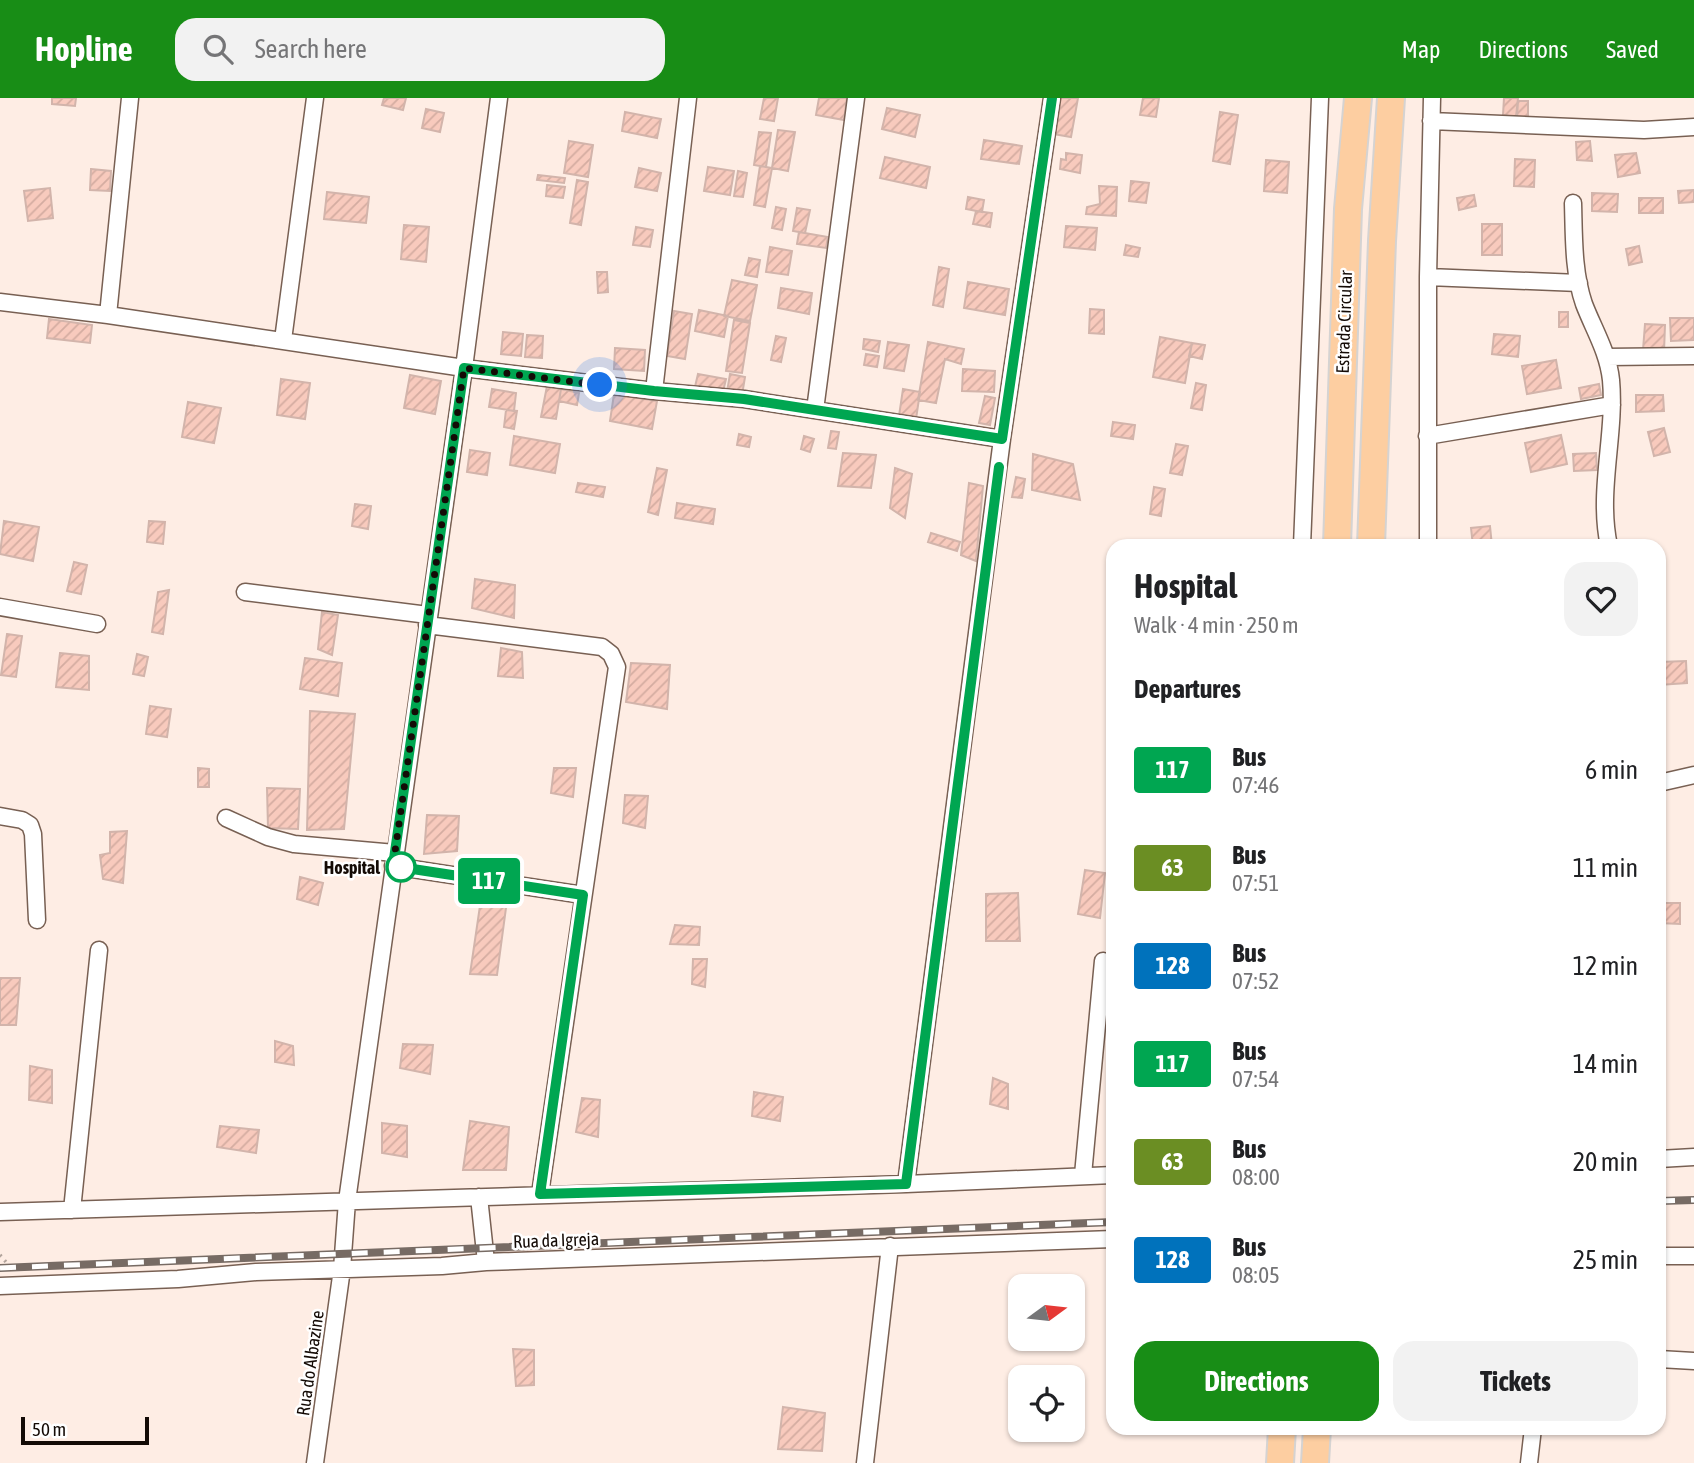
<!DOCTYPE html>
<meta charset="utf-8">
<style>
:root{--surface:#fff;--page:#f2f2f2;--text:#202124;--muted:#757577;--accent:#188d16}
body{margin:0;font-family:"Asap Condensed",sans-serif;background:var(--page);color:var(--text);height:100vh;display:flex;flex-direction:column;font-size:26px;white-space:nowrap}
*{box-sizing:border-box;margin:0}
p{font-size:23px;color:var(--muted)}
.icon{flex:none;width:38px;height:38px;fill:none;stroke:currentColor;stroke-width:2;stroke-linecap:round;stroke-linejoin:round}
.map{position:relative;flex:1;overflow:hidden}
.sheet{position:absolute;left:1106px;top:441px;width:560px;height:896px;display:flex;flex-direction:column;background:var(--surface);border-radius:21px;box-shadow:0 2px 5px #0004}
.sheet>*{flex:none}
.badge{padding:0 14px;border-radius:5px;font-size:24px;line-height:46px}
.needle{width:46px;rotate:75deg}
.controls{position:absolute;left:1008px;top:1176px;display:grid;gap:14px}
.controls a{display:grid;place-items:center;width:77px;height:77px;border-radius:14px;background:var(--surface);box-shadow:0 2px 5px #0004;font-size:35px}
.scale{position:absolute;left:21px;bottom:18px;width:128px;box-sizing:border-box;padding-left:7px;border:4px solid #140b06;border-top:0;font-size:19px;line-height:24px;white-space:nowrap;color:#140b06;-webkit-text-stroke:5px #fff;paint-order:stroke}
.you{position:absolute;width:35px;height:35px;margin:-18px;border:5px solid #fff;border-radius:50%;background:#1a73e8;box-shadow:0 0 0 10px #1a73e833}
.map>.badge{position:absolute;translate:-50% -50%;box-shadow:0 0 0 4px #fff}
h2{padding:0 28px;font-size:26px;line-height:63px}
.round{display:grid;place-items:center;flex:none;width:74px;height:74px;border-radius:21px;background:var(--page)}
.summary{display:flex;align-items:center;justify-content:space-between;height:119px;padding:0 28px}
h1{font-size:33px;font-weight:700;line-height:52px}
.button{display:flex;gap:14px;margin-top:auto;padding:14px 28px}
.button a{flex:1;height:80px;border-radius:21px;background:var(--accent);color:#fff;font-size:28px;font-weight:700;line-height:80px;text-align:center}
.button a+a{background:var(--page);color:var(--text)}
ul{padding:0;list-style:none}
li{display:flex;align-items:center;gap:21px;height:98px;padding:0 28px}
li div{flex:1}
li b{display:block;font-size:26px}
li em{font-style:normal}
li .badge{min-width:77px;font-weight:700;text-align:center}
header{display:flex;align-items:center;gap:42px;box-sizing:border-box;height:98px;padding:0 35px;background:var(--accent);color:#fff}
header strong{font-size:33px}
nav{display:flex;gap:38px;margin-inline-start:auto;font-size:24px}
.search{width:490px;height:63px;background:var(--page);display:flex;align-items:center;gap:18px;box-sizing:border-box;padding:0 24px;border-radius:21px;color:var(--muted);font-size:26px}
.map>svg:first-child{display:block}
</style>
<header>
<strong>Hopline</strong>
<div class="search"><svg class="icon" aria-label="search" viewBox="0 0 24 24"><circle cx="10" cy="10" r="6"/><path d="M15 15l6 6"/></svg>Search here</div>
<nav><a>Map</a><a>Directions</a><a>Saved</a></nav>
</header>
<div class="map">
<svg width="1694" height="1365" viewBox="0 0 1694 1365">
<defs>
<pattern id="building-hatch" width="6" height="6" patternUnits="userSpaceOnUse" patternTransform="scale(1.75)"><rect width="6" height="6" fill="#f8cabd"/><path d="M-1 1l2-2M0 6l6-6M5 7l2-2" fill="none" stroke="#d4aca1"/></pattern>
</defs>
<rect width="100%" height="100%" fill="#feede4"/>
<path fill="url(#building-hatch)" stroke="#d2b4ab" stroke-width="2" d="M52 0H76L75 8 52 6Z
M384 0H406L403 12 382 7Z
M764 0H778L774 23 760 21Z
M819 0H847L844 22 816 17Z
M1060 0H1078L1071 39 1053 36Z
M1143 0H1159L1156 19 1140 17Z
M1504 0H1518L1516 19 1503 17Z
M1518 3H1528V22L1517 20Z
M887 10 920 17 915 39 882 31Z
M426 11 444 15 440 34 422 30Z
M625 14 661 21 657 40 622 33Z
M1220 14 1238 17 1230 66 1213 63Z
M778 32 795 34 788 73 772 70Z
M759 34 771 35 766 69 754 67Z
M984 42 1022 48 1019 66 981 61Z
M569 43 593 47 588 79 564 75Z
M1590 43 1592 63 1577 62 1576 44Z
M1066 55 1082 57 1080 75 1060 71 1061 61 1066 62Z
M1636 55 1640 75 1618 79 1615 57Z
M885 59 930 69 926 90 880 80Z
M1515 61 1535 62 1534 89 1514 88Z
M1266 62 1289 64 1287 95 1264 93Z
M760 68 772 70 765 109 754 107Z
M708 69 734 73 730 97 704 93Z
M639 70 661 75 657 93 635 89Z
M91 71 111 73 110 93 90 92Z
M738 73 747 75 743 99 734 98Z
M538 77 565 80 564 85 537 82Z
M577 82 588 84 581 127 570 125Z
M1131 83 1149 85 1146 105 1129 103Z
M547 87 565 89 563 100 546 98Z
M1099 88 1117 89 1116 118 1086 116 1087 109 1100 106Z
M50 90 53 120 28 123 24 93Z
M1694 92V104L1679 105 1678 93Z
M327 94 369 99 366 125 324 121Z
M1592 95 1618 96 1617 114 1592 113Z
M1474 97 1476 108 1459 112 1457 100Z
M968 99 984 102 982 114 966 111Z
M1639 100H1663V115H1639Z
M776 109 786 111 782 132 772 130Z
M797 110 810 112 805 135 793 133Z
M976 113 992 115 990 129 973 126Z
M1482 126H1502V157H1482Z
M404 127 429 129 426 164 401 161Z
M1066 128 1097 130 1095 152 1064 149Z
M636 129 653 132 650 149 633 147Z
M799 134 828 139 826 150 797 146Z
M1126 147 1140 150 1138 159 1124 157Z
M1639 148 1642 164 1629 167 1626 151Z
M770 149 792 153 788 177 766 174Z
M749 160 760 162 757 179 745 177Z
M939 169 949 171 943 209 933 207Z
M597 174H607L608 194 598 195Z
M732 182 757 187 750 223 724 218Z
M968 184 1009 191 1005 217 964 210Z
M781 190 812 195 809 216 778 210Z
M1090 211 1104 212V236L1089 235Z
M699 212 728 218 724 239 695 233Z
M674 213 692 216 685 261 667 258Z
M1559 214H1568V229H1559Z
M1670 220H1694V242L1671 243Z
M49 221 92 227 90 245 47 240Z
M734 222 750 225 742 275 726 273Z
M1645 226 1665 227 1664 254 1643 252Z
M503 234 523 236 521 258 501 256Z
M1494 236 1520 238 1518 259 1492 256Z
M527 237 543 238 542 260 525 259Z
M776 238 786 240 781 264 771 262Z
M1160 239 1192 245 1185 285 1153 279Z
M864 241 880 243 878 254 863 251Z
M888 244 909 247 904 273 884 270Z
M928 244 964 251 961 266 945 261 936 305 918 302Z
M1192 245 1205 247 1202 261 1189 258Z
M615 250 645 252 644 273 614 271Z
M866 256 879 258 877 269 864 267Z
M1556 262 1561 290 1527 296 1522 268Z
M963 271 995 273 994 294 962 293Z
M698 276 726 281 722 298 694 293Z
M730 276 745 279 742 297 727 294Z
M410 277 441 283 435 316 404 310Z
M281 281 310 285 305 321 277 317Z
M1196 285 1206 287 1202 312 1191 310Z
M1599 286 1601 297 1581 301 1579 290Z
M547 288 561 291 556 321 541 319Z
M492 291 516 295 514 313 489 309Z
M561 291 579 295 577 307 559 303Z
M903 291 920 294 916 321 899 318Z
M614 296 657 303 652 331 610 323Z
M1636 297H1663L1664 313 1636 314Z
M985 298 995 300 990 327 979 325Z
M188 304 221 310 214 345 182 339Z
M506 312 517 313 514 331 504 329Z
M1113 324 1135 327 1133 341 1111 338Z
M1664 330 1670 354 1654 358 1648 334Z
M831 333 839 334 836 351 828 350Z
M739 336 751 339 749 349 737 347Z
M1561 337 1567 366 1531 374 1525 345Z
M514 338 560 346 555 375 510 367Z
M804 338 814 341 810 354 801 351Z
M1176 346 1188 348 1182 377 1170 375Z
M470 352 490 355 487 377 467 374Z
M843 355 876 357 871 390 838 388Z
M1596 355 1597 372 1574 373 1573 356Z
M1033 356 1073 366 1080 402 1032 392Z
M657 370 667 372 658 417 648 414Z
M895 370 912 376 905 420 890 410Z
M1016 379 1025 381 1022 400 1012 399Z
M578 385 605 389 603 399 576 394Z
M969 385 983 388 976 463 961 457Z
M1154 389 1165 391 1161 418 1150 416Z
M677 405 715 411 713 426 675 420Z
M355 406 371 408 368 431 352 428Z
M4 423 39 429 33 463 0 456Z
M149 423 165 424 163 446 147 444Z
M1490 428 1492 448H1473L1471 430Z
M931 435 960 444 957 453 928 444Z
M74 464 87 467 81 496 67 493Z
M475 481 515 487 514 520 472 510Z
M169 492 163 536 152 534 158 494Z
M322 514 338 517 332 557 318 551Z
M7 536 22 538 16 579 1 577Z
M501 550 522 554 523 580 498 578Z
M60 555 89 558V592L56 589Z
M137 556 148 559 144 578 133 576Z
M305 560 342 565 338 598 300 591Z
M1686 563 1687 585 1659 587V564Z
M631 565 670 567 667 611 626 604Z
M150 608 171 611 167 639 146 636Z
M310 613 355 616 344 731 307 732Z
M198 670 209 671V689H198Z
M554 670H576L573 699 551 695Z
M267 690 300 691 298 731 268 730Z
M625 697 648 698 645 730 623 725Z
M427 717 459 718 457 753 424 756Z
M127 733 123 785 103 781 100 757 110 755V734Z
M1085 772 1105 775 1100 820 1078 816Z
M300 779 323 785 318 807 297 801Z
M482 794 508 795 497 877 470 876Z
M1018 795 1020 843H986V796Z
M1659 805H1680V826L1659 825Z
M675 827 700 829 699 847 670 846Z
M693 861H707L705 889 692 886Z
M0 880H20L16 927H0Z
M275 943 293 948 294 967 275 964Z
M403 946 433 947 430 976 400 970Z
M30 968 52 972V1005L29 1002Z
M993 980 1008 986V1011L990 1006Z
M754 994 783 999 780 1023 752 1018Z
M582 1000 600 1002 598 1039 576 1034Z
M470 1023 509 1029 506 1072H463Z
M382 1025 407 1028V1059L382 1055Z
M220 1028 259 1032 256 1055 217 1049Z
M513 1251 534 1252V1287L516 1288Z
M783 1309 825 1315 822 1353 778 1351Z"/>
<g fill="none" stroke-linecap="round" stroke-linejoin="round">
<g stroke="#786053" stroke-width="19">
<path id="street" d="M1431 23 1644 32 1694 29
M1573 105C1574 138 1573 174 1584 206 1594 232 1608 254 1611 282 1616 337 1597 393 1609 448
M1428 179 1579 185
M0 204 108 217 464 270 654 293 744 301 1002 341
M108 217 130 0
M283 242 315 0
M1607 259 1694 258
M654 293 688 0
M815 312 856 0
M1427 338 1612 307
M1302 448 1320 0
M1428 448V179L1432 0
M245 494 428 517
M0 509 97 526
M427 527 602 549 611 556 617 569 540 1096
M1659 685 1694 677
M0 718 22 722 30 727 33 736 37 822
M226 720 268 739 294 746 395 755
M393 768 583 797
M1659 1061 1694 1059
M1083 1077 1103 863
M906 1086 1002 341 1052 0
M479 1099 486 1164
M72 1112 99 852
M0 1114 906 1086 1113 1077
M1659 1158H1694
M0 1188 178 1181 256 1174 442 1168 486 1164 1113 1141
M1659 1261 1694 1263
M315 1365 342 1171 347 1103 464 270 499 0
M865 1365 890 1148
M1529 1365 1533 1330"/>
</g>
<g stroke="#d5d3d2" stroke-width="30">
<path id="primary" d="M1337 448 1348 111 1358 0
M1371 448 1382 143 1391 0
M1280 1365 1282 1330
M1315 1365 1317 1330"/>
</g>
<path stroke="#b2a49c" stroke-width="3.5" stroke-dasharray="2 5" stroke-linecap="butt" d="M0 1157 13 1172"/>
<use href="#street" stroke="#fff" stroke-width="16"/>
<use href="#primary" stroke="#fdcea1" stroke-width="26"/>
<g stroke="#776b64" stroke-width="8">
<path id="rail" d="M1659 1103 1694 1102
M0 1170 1113 1124"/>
</g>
<use href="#rail" stroke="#fff" stroke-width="5" stroke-dasharray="16" stroke-linecap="butt"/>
</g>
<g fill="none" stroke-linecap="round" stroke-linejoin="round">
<g stroke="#fff" stroke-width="16">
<path id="line" d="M999 369 906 1086 540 1096 583 797 393 768 464 270 654 293 744 301 1002 341 1052 0"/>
</g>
<use href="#line" stroke="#00a651" stroke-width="10"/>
<path stroke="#140b06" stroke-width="7" stroke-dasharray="0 12.6" d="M401 769 393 768 464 270 600 287"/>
</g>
<circle fill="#fff" stroke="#00a651" stroke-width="3.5" cx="401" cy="769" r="14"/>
<g text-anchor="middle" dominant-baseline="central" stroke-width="5" stroke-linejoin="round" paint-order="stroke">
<g font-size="18" fill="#140b06" stroke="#fff">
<text transform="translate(1344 224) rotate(-88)">Estrada Circular</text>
<text transform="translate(556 1142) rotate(-2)">Rua da Igreja</text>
<text transform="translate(310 1265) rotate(-82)">Rua do Albazine</text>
</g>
<g font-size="18" font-weight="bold" fill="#140b06" stroke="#fff" text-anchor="end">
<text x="380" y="769">Hospital</text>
</g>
</g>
</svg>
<div class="controls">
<a><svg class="needle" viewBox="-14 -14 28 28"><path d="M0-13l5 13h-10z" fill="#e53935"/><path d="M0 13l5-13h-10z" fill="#757577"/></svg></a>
<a><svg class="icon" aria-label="locate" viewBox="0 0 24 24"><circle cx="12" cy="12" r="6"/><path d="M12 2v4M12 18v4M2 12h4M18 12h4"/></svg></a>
</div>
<div class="scale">50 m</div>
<div class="you" style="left:600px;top:287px"></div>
<b class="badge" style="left:489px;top:783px;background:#00a651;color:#fff">117</b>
<section class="sheet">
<div class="summary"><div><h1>Hospital</h1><p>Walk · 4 min · 250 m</p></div><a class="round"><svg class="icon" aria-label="heart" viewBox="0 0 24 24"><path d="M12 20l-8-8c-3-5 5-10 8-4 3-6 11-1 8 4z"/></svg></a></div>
<h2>Departures</h2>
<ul>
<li><span class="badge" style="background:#00a651;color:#fff">117</span><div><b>Bus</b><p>07:46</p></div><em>6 min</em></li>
<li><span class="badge" style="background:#6b8e23;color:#fff">63</span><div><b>Bus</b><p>07:51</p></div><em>11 min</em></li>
<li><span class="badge" style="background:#0072bc;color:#fff">128</span><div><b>Bus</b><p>07:52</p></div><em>12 min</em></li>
<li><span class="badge" style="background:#00a651;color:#fff">117</span><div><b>Bus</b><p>07:54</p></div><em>14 min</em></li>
<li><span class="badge" style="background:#6b8e23;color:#fff">63</span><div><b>Bus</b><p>08:00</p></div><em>20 min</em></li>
<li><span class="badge" style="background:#0072bc;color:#fff">128</span><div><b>Bus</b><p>08:05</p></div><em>25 min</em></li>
</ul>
<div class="button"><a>Directions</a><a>Tickets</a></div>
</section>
</div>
